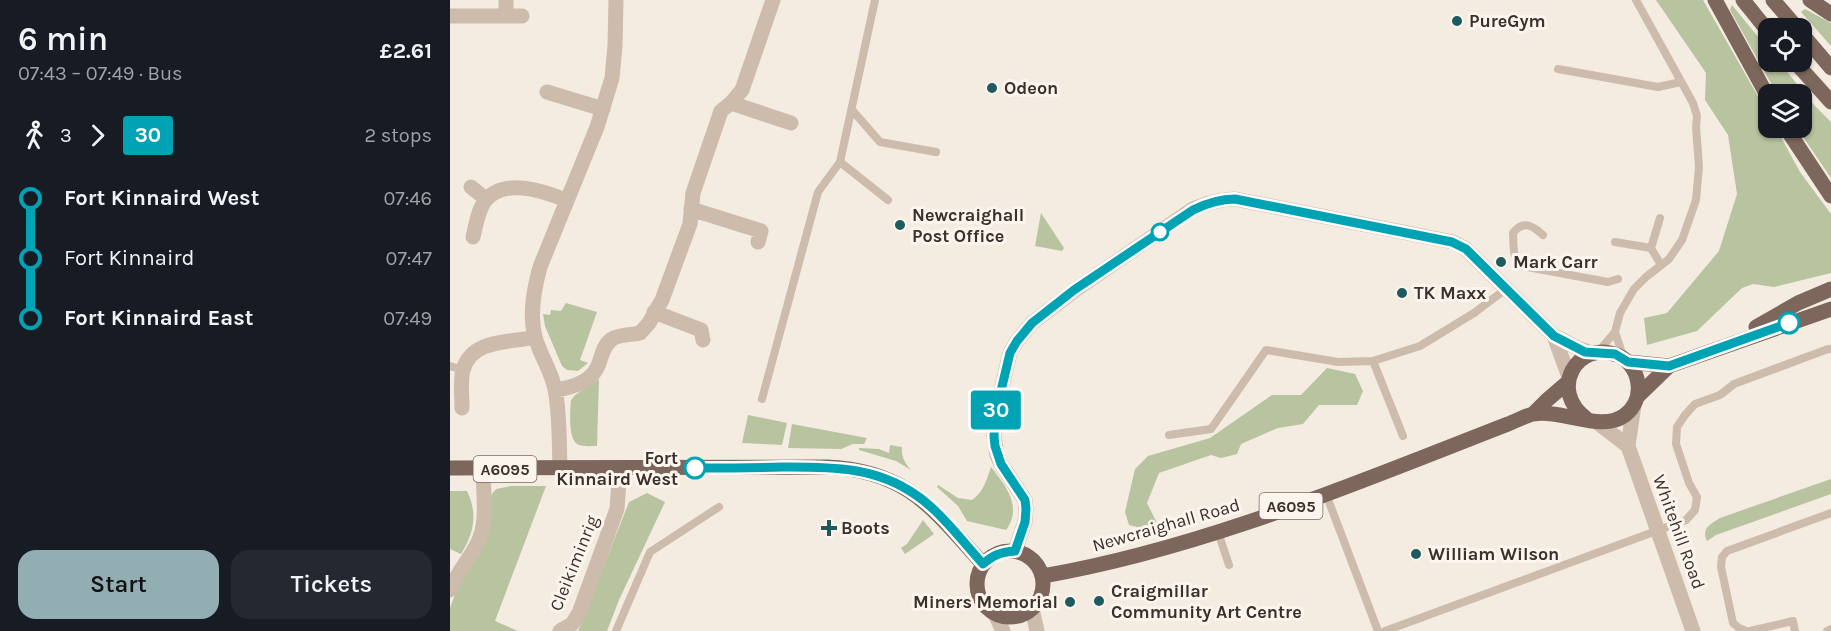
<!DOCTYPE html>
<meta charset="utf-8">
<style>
:root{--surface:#171b24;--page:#242831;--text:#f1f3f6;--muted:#9ea1a6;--accent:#92aeb2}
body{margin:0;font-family:Karla,sans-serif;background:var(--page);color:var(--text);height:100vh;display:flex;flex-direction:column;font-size:22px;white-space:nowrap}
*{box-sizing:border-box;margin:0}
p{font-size:20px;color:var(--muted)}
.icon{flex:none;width:33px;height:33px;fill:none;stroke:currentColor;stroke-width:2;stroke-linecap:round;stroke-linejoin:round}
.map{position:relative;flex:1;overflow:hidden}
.details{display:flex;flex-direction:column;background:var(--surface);width:450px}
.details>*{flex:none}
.badge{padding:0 12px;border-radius:4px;font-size:21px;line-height:39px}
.controls{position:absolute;left:1308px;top:18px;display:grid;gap:12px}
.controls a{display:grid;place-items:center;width:54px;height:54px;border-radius:12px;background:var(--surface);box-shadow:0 2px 4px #0004;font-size:30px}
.map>.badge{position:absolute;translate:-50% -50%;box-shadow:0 0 0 3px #fff}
.legs{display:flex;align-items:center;gap:9px;height:66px;padding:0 18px;font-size:20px}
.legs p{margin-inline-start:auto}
.headline{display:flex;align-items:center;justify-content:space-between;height:102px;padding:0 18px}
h1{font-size:33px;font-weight:600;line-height:45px}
.cta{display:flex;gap:12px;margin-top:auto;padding:12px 18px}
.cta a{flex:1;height:69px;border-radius:18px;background:var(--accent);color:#111;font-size:24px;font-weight:600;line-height:69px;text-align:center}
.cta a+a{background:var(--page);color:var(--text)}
ul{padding:0 18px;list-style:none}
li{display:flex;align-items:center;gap:21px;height:60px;font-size:22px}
li i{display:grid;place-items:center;width:9px;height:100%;margin:0 8px;background:currentColor}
li i::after{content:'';width:15px;height:15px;margin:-8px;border:4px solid;border-radius:50%;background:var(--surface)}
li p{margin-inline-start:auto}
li:first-child i{background:linear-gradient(#0000 50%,currentColor 0)}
li:last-child i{background:linear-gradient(currentColor 50%,#0000 0)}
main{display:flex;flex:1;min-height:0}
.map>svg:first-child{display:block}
</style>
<main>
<section class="details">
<div class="headline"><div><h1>6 min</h1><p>07:43 – 07:49 · Bus</p></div><b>£2.61</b></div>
<div class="legs"><svg class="icon" aria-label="walk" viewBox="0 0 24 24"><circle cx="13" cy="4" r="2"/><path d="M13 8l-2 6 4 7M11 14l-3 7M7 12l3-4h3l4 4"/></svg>3<svg class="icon" aria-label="forward" viewBox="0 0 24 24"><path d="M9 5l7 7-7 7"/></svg><b class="badge" style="background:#00a3b4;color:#fff">30</b><p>2 stops</p></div>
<ul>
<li><i style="color:#00a3b4"></i><b>Fort Kinnaird West</b><p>07:46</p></li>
<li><i style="color:#00a3b4"></i><span>Fort Kinnaird</span><p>07:47</p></li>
<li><i style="color:#00a3b4"></i><b>Fort Kinnaird East</b><p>07:49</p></li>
</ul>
<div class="cta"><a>Start</a><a>Tickets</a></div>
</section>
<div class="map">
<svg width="1381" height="631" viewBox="0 0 1381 631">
<rect width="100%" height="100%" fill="#f4ebe1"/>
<path fill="#b8c4a0" d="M1206 0H1253L1318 114V128H1326L1350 172 1381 214V273L1324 287 1303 284 1292 288 1247 331 1197 345 1194 318 1217 313 1269 251 1287 194 1278 135 1255 100 1256 73Z
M1282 5 1318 49V62H1329L1365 106 1381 122V178L1347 128H1352V94H1327L1280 10Z
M1355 9 1381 23V46L1351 12Z
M591 213 614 248 612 251 585 246Z
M116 303 147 312 130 360 138 363 128 371 117 370 112 366 95 326 93 314 100 315 101 310 111 311Z
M877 368 905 374 913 391 907 405H869L853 424 828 428 791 444 787 454 771 458 761 455 709 473 697 503 707 523 699 530 679 525 675 512 685 469 698 456 760 438 822 395H851Z
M149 379 147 446C141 446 132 447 127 444 118 438 120 410 121 400L125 395Z
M298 415 337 423 332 445 292 443Z
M342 424 417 438 414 444H403L391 449 338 448Z
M440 445 452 447C451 457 455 463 461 470L446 461 409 450V448L429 449 439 453Z
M541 467C556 486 573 507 556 530L517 521 508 506 487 487 488 485 508 498 522 500C533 493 537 479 541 467Z
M1381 479V494L1266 535 1257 541C1251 529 1260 524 1270 518Z
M61 486H96L45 621 68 631H0V608L42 494 46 489Z
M0 491H17C28 514 24 533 11 554L0 549Z
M197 493 215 502 169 600 157 631H128L179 502Z
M473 520 484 534 455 554 451 548 457 544Z"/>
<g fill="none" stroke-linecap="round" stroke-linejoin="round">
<path stroke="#cdbbac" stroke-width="8" d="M1108 69 1208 87 1231 82
M402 110 430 142 486 152
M390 162 438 200
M1093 235C1082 225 1073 220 1063 233 1064 245 1062 258 1071 266L1158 282 1168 279
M1165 242 1201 248 1211 265
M1201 248 1210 218
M1165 332 1173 356
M1148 352 1165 332 1170 313 1184 289 1196 277 1219 259 1232 240 1246 200 1249 167 1246 127 1247 116 1243 103 1186 0
M923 361 953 436
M0 366 13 370
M312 399 368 192 390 162 425 0
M719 435 761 429 816 350 888 362 923 361 970 346 1024 313 1056 289
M876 494 928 631
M768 532 779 565
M166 631 200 552 269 507
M935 631 1236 520 1245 510 1247 497 1239 483 1226 444 1227 427 1235 415 1245 404 1270 395 1284 384 1378 349H1381
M1296 631 1289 628 1283 623 1271 567 1272 557 1277 551 1381 513
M1300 631 1343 621 1345 631
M1377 631 1381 629"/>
<path stroke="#cdbbac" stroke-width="15" d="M56 0V16
M0 16H72
M97 92 153 109
M281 103 341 123
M21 187 36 199
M241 209 311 231 308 242
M23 237C26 225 28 210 35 201 54 177 93 191 116 200
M204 312 251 330 253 340
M1104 336 1119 377
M105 390C120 388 139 383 147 368 152 358 152 346 162 339 170 334 182 335 190 333L199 323 212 300 240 224 243 193 271 111 281 103 292 90 323 0
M1184 405 1178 446 1243 631
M12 408C12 396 10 381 13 370 22 338 61 343 85 337
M1148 423 1178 446
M110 469C109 442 110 415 105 389 101 370 90 355 85 337 79 314 84 289 90 267L147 127 162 78 165 46 166 0
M565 551 575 522 576 509 575 500 551 464 547 455 544 436 545 416 560 353 567 341 582 323 625 290 743 209C757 203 769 199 785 199L1003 242 1016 249 1104 336C1118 342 1128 351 1144 353
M0 590C7 572 21 558 29 540 38 520 33 491 33 469
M582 609 587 631
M545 614 553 631
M110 631 122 624 129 613 167 509 170 468"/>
<path stroke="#7d675c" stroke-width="15" d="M1265 0 1318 97
M1293 0 1318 31
M1323 0 1347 28
M1360 0 1381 14
M1352 34 1381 68
M1345 62 1381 102
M1336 128 1381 196
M1306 327 1348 303 1381 289
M1178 362 1219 366 1381 309
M1188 396 1219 366
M1083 414 1096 401 1118 382
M0 468 376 467C457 470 483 509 533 564
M527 584a33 33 0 1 1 66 0a33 33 0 1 1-66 0Z
M593 576C754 548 906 483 1058 424 1066 421 1075 416 1083 414 1113 409 1152 433 1175 415 1196 399 1191 365 1167 355 1128 339 1097 390 1137 419"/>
</g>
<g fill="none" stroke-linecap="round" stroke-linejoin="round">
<g stroke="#fff" stroke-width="14">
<path id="line-1" d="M245 468C274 468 303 468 333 467 380 467 425 466 466 495 491 512 513 542 533 564 543 555 551 552 565 551L575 522 576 509 575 500 551 464 545 446 544 436 545 416 560 353 567 341 582 323 624 290 743 210C757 203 769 199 785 199L1002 242 1016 249 1104 336 1135 352 1165 354 1178 362 1219 366 1339 323"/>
</g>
<use href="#line-1" stroke="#00a3b4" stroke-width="9"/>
</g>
<g fill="#1f5a5e" stroke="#fbf5ee" stroke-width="2">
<circle cx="1007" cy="21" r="6"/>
<circle cx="542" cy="88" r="6"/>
<circle cx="450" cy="225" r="6"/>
<circle cx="1051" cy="262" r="6"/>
<circle cx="952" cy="293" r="6"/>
<path d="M376 519h6v6h6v6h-6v6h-6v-6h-6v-6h6z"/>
<circle cx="966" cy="554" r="6"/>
<circle cx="649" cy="601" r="6"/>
<circle cx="620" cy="602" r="6"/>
</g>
<g fill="#fff" stroke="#00a3b4" stroke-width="3">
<circle cx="710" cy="232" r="8"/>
<circle cx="1339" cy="323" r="10"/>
<circle cx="245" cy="468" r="10"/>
</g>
<g text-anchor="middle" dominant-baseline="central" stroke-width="6" stroke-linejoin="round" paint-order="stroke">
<g fill="#fbf5ee" stroke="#756b66" stroke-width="1.5">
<rect x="23.5" y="456" width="63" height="26" rx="4.5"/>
<rect x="809.5" y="493" width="63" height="26" rx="4.5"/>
</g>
<g font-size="16" font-weight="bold" fill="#3b302b">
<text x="55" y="469">A6095</text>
<text x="841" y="506">A6095</text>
</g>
<g font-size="18" font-weight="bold" fill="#3b302b" stroke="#fbf5ee" text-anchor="start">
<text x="1019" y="21">PureGym</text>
<text x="554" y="88">Odeon</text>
<text x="462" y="215">Newcraighall<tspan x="462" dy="21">Post Office</tspan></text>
<text x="1063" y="262">Mark Carr</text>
<text x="964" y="293">TK Maxx</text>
<text x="391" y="528">Boots</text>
<text x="978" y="554">William Wilson</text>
<text x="661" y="591">Craigmillar<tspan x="661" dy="21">Community Art Centre</tspan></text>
<text x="608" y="602" text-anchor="end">Miners Memorial</text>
</g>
<g font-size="18" font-weight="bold" fill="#3b302b" stroke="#fbf5ee" text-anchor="end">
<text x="228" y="458">Fort<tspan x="228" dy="21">Kinnaird West</tspan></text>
</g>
<g font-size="18" fill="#3b302b" stroke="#fbf5ee">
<text transform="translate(716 525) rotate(-16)">Newcraighall Road</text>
<text transform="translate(1229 532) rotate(70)">Whitehill Road</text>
<text transform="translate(124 563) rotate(-68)">Cleikiminrig</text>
</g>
</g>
</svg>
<div class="controls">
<a><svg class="icon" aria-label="locate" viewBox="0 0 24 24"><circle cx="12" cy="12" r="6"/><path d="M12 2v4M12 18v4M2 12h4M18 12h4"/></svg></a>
<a><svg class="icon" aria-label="layers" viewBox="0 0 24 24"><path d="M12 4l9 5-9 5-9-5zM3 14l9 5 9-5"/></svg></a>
</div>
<b class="badge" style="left:546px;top:410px;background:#00a3b4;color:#fff">30</b>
</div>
</main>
